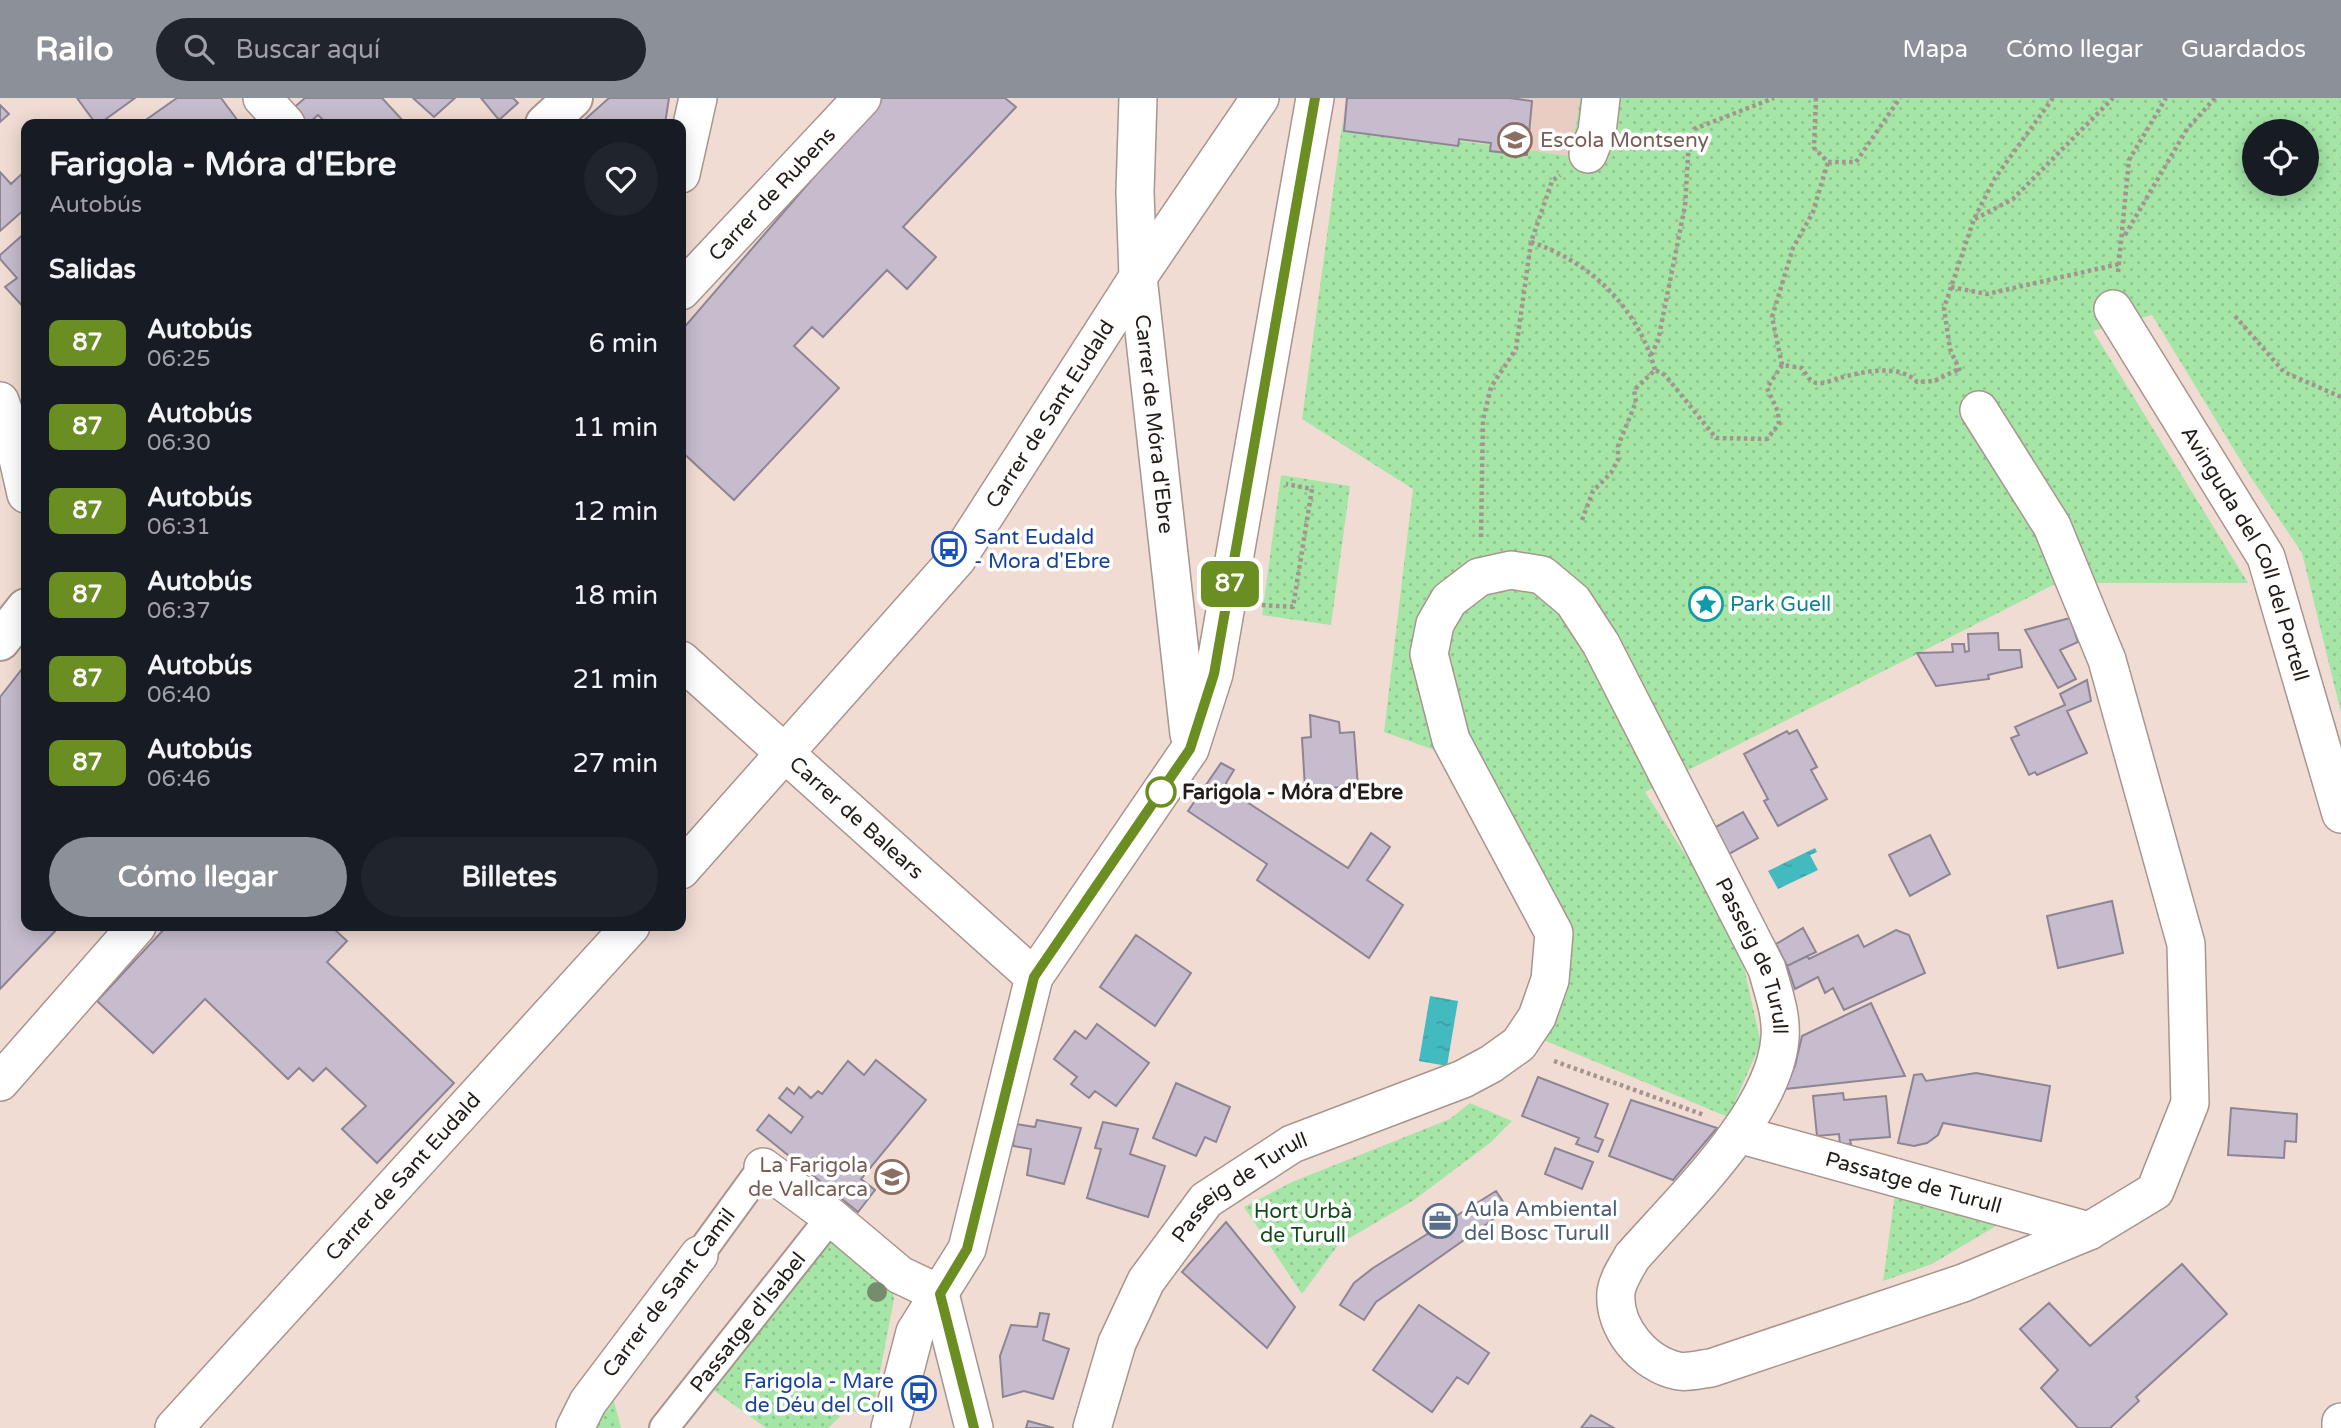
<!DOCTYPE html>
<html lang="es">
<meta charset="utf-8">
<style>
:root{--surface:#171b24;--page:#20242c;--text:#f1f3f6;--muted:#9ea1a6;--accent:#8c9099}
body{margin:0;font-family:"Varela Round",sans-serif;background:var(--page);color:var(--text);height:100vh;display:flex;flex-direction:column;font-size:26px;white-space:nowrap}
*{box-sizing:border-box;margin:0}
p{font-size:23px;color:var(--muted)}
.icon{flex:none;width:38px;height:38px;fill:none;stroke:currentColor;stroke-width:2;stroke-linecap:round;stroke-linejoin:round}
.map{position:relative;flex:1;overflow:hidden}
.sheet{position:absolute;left:21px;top:21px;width:665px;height:812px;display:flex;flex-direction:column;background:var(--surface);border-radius:14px;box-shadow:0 4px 18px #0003}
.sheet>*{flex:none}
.badge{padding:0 14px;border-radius:10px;font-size:24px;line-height:46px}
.controls{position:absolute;left:2242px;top:21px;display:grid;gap:14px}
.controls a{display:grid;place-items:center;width:77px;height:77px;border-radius:50%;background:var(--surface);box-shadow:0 4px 18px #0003;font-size:35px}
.map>.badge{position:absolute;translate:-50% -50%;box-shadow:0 0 0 4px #fff}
h2{padding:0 28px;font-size:26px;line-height:63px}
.round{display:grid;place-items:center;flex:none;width:74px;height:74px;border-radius:37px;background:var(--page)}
.summary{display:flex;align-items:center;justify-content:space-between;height:119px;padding:0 28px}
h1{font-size:33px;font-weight:800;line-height:52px}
.action{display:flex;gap:14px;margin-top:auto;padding:14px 28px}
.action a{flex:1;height:80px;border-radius:42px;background:var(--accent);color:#fff;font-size:28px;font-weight:800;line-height:80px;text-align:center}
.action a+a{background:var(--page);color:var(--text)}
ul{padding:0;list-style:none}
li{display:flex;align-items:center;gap:21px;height:84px;padding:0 28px}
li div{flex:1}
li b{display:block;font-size:26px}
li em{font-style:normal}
li .badge{min-width:77px;font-weight:700;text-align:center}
header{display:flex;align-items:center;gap:42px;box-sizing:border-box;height:98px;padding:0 35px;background:var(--accent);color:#fff}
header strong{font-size:33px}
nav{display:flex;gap:38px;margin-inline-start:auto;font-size:24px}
.search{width:490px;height:63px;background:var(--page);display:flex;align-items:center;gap:18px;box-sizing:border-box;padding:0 24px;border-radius:38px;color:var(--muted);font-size:26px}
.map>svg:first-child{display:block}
</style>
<header>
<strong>Railo</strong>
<div class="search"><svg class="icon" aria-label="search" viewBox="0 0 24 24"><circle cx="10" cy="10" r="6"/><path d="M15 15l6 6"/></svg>Buscar aquí</div>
<nav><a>Mapa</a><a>Cómo llegar</a><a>Guardados</a></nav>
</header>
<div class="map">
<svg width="2341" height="1330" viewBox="0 0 2341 1330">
<defs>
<pattern id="park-dots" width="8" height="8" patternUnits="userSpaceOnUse" patternTransform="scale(1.75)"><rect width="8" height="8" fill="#a5e6a7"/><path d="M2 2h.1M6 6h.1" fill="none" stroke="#8ec58f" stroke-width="1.8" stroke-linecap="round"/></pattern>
<pattern id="water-ripples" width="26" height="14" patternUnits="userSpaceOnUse" patternTransform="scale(1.75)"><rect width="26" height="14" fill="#43bac0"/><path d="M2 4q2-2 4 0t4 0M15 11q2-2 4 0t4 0" fill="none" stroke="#3a9fa4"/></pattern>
</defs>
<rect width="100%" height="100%" fill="#f1dcd4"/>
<path fill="#e9cdc3" d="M1346 0H1580L1572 58 1342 27Z"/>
<path fill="url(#park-dots)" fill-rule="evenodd" d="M1580 0H2341V615L2302 455 2250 378 2152 217 2093 233 2248 485H2057L1645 694 1714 801 1743 865 1761 945 1728 1019 1541 941 1565 893 1476 667 1384 634 1413 391 1302 321 1342 27 1571 58ZM2254 33H2306V86H2254Z
M1281 377 1350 388 1331 527 1262 517Z
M1470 1005 1512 1023 1490 1045 1414 1102 1338 1147 1302 1196 1244 1109 1292 1084 1450 1021Z
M1895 1095 2001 1125 1932 1166 1883 1183Z
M827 1137 892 1187 894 1201 872 1316 846 1313 828 1330H766L709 1289Z
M612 1296 621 1330H592Z"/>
<path fill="url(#water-ripples)" d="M1815 750 1817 754 1810 757 1818 772 1778 791 1768 773Z
M1430 898 1458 903 1447 968 1419 963Z"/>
<path fill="#c6bccd" stroke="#8d8494" stroke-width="2" d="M77 0H135L99 26H96Z
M177 0H221L238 23 233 26H140Z
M305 0H382L406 26H327L318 17 308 26H302L290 13Z
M413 0H455L434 19Z
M481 0H513L518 5 499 22Z
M609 0H669L665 26H580Z
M882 0H1005L1016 9 903 129 936 159 907 191 887 172 823 239 812 229 794 248 839 290 734 402 681 353V233Z
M1347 0H1510L1532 3 1527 57 1490 53 1491 45 1459 41 1458 48 1344 33Z
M0 7 9 16 0 24Z
M26 72V110L0 133V74L11 86Z
M26 134V212L5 189 17 180 0 161V157Z
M2070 520 2078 544 2060 552 2076 581 2058 590 2025 532Z
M1998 535 1999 552H2020L2022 569 1988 577 1989 581 1936 588 1917 555 1953 554 1952 546H1964L1965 554 1969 553 1968 536Z
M26 566V828H60L0 891V599Z
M2087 582 2091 603 2067 613 2087 655 2037 677 2035 674 2029 677 2011 640 2019 637 2015 629 2065 607 2060 596Z
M1310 617 1339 624 1340 635 1354 634 1358 689 1305 690 1302 640 1311 639Z
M1797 632 1817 669 1811 672 1827 701 1778 728 1764 703 1768 701 1744 656 1787 633 1789 636Z
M1221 665 1234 672 1226 685 1230 693 1348 770 1371 735 1390 749 1367 782 1403 807 1369 860 1257 782 1267 766 1188 713Z
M1743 714 1758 740 1729 756 1714 730Z
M1930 737 1950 776 1910 798 1889 757Z
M2112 803 2123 855 2058 870 2047 818Z
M167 828H331L347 843 327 864 454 985 377 1065 342 1031 366 1008 326 970 313 983 299 970 288 981 205 901 153 955 97 903Z
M1803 830 1816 854 1787 868 1776 846Z
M1896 832 1909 837 1925 875 1844 912 1833 890 1825 895 1818 879 1795 891 1787 868 1807 858 1809 861 1858 837 1864 849Z
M1136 837 1191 875 1155 928 1100 889Z
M1871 905 1905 978 1785 991 1795 968 1802 938Z
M1097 926 1149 965 1116 1008 1095 993 1089 1000 1071 986 1077 979 1054 961 1075 933 1086 941Z
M876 962 926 1002 861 1081 875 1092 858 1114 757 1032 769 1017 791 1035 803 1019 779 1000 787 990 794 996 799 989 811 1000 818 993 822 996 848 963 864 977Z
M1976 975 2050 988 2041 1043 1943 1025 1938 1037 1927 1045 1914 1048 1898 1045 1914 977 1922 976 1926 983Z
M1538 979 1608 1006 1595 1039 1603 1042 1598 1054 1576 1046 1579 1040 1522 1018Z
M1176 985 1230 1009 1216 1044 1205 1039 1196 1058 1153 1040Z
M1843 995 1844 1002 1886 998 1890 1039 1850 1042 1851 1046 1840 1047 1839 1036 1817 1038 1813 998Z
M1631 1002 1717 1030 1673 1082 1609 1058Z
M2231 1010 2297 1016 2296 1044 2285 1043 2284 1060 2228 1057Z
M1037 1022 1081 1030 1064 1086 1027 1077 1031 1051 1013 1048 1016 1026 1035 1029Z
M1103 1024 1138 1031 1130 1056 1165 1068 1148 1119 1087 1100 1101 1051 1095 1050Z
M1555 1050 1593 1064 1582 1091 1545 1076Z
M1496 1093 1508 1111 1376 1204 1364 1222 1340 1207 1354 1185 1373 1170Z
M1226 1124 1295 1209 1267 1250 1182 1174Z
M2182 1166 2227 1216 2136 1299 2139 1303 2110 1330H2078L2041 1290 2058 1272 2020 1231 2049 1205 2090 1248Z
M1419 1207 1489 1255 1468 1286 1457 1279 1432 1314 1373 1272Z
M1040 1215 1049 1216 1043 1242 1069 1251 1053 1301 1024 1293 1003 1299 1000 1258 1011 1227 1037 1229Z
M1591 1317 1614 1330H1581Z
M1028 1323 1054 1330H1026Z"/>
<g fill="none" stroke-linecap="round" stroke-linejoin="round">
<g stroke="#a8958d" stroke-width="32">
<g id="pedestrian">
<path d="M699 1157 763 1069"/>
<path id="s1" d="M664 1330 831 1119"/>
</g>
</g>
<g stroke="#a8958d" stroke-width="40">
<g id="minor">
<path d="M262 0 286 26"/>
<path id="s2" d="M1138 0 1135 94 1138 179 1189 636"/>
<path d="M1588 56 1597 34 1601 0"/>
<path d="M681 76 698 0"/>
<path id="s3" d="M681 193 862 0"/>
<path id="s4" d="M2113 211 2266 459 2341 716"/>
<path d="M0 303 14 343 26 396"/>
<path id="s5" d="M681 562 1034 879"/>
<path id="s6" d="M681 772 957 461 1138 179 1260 0"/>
<path d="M0 984 137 828"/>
<path id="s7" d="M1738 1036 2089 1133"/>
<path d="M763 1069 831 1119 900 1177 940 1196"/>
<path d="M940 1196 974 1330"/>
<path id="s8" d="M174 1330 631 828"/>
<path d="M575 1330 588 1304 699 1157"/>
<path d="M890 1330 915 1234 967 1151 1034 879 1190 651 1214 576 1315 0"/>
<path id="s9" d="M1092 1330 1117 1245 1146 1183 1206 1102 1292 1046 1463 981 1491 966 1519 946 1537 919 1550 882 1554 835 1451 642 1429 556 1435 526 1449 502 1479 479 1511 472 1542 477 1573 503 1601 546 1767 871C1773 893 1782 917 1780 940 1775 1015 1680 1104 1632 1159 1626 1170 1618 1181 1616 1194 1613 1230 1644 1266 1678 1273 1688 1275 1701 1271 1711 1270L1963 1185 2089 1133 2155 1093 2190 1005 2186 846 2107 562 2052 428 1979 312"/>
<path d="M2341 1330V1324"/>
</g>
</g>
<g stroke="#a8958d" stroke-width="42">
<path id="tertiary" d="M545 26 573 0
M0 543 26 510"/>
</g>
<path stroke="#a3948e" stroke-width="4.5" stroke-dasharray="3.5 3.5" stroke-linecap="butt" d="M1816 0 1814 50 1828 64H1856L1900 0
M1975 121 2013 101 2113 0
M2125 137 2187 31 2215 0
M1531 144C1591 164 1638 210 1655 272
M2118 174 2129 62 2166 0
M1951 189 1987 196 2119 166
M2235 218 2284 274 2341 299
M1651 257 1658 243 1685 108 1689 42 1694 31 1774 0
M1782 267 1772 219 1793 150 1813 114 1828 64
M1960 273 1950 251 1944 210 1974 121 1995 80 2053 0
M1582 422 1593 393 1611 375 1618 362V348L1636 304 1634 292 1655 272 1665 277 1716 340 1767 341 1779 326 1778 314 1767 290 1782 267 1802 270C1806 276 1810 285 1818 285 1824 286 1833 282 1839 280 1862 274 1899 265 1917 284L1934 283 1959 271
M1481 439 1483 322 1491 289 1516 251 1531 144 1552 83 1560 77
M1262 507 1293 509 1312 391 1286 386
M1554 963 1704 1017"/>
<use href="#pedestrian" stroke="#fff" stroke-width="28"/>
<use href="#minor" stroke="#fff" stroke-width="37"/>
<use href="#tertiary" stroke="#fff" stroke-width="38"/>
</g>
<circle fill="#778c6f" cx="877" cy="1194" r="10"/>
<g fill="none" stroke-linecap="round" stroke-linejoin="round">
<g stroke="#fff" stroke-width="16">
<path id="line" d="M974 1330 940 1196 967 1151 1034 879 1190 651 1214 576 1315 0"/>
</g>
<use href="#line" stroke="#6b8e23" stroke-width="10"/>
</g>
<defs>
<g id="school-ring" transform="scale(1.75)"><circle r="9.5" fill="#fff" stroke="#8d6e63" stroke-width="1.5"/><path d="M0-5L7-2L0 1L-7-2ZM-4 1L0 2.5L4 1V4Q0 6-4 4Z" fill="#8d6e63"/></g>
<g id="bus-ring" transform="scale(1.75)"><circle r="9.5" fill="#fff" stroke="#1a4fb4" stroke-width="1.5"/><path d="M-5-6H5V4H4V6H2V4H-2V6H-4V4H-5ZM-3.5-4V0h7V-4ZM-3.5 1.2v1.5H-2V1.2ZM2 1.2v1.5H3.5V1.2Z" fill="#1a4fb4"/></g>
<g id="sight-ring" transform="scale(1.75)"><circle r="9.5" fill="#fff" stroke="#0f9aa8" stroke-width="1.5"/><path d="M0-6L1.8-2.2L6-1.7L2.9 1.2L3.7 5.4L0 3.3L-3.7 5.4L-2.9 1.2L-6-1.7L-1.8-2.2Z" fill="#0f9aa8"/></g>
<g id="office-ring" transform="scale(1.75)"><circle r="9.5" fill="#fff" stroke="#5c6f8a" stroke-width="1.5"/><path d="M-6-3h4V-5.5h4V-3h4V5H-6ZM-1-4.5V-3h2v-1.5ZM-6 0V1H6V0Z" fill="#5c6f8a"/></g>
</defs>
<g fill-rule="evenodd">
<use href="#school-ring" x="1515" y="42"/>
<use href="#bus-ring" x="949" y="451"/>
<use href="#sight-ring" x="1706" y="506"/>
<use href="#school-ring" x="892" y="1079"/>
<use href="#office-ring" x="1440" y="1123"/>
<use href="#bus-ring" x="919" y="1295"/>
</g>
<circle fill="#fff" stroke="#6b8e23" stroke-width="3.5" cx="1161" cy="694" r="14"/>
<g text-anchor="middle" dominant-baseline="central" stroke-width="7" stroke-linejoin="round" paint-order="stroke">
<g font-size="21" fill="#785e54" stroke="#fff" text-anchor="start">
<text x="1540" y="42">Escola Montseny</text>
<text x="868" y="1067" text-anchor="end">La Farigola<tspan x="868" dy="24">de Vallcarca</tspan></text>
</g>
<g font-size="21" fill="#231c19" stroke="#fff">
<text stroke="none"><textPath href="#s3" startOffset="133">Carrer de Rubens</textPath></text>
<text stroke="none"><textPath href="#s6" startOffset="588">Carrer de Sant Eudald</textPath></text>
<text stroke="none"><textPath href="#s2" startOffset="327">Carrer de Móra d'Ebre</textPath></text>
<text stroke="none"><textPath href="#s4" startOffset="280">Avinguda del Coll del Portell</textPath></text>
<text stroke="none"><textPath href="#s5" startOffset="236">Carrer de Balears</textPath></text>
<text stroke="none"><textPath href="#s9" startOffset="1636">Passeig de Turull</textPath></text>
<text stroke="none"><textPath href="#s8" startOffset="340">Carrer de Sant Eudald</textPath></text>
<text stroke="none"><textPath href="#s7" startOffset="182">Passatge de Turull</textPath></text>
<text stroke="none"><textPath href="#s9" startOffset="292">Passeig de Turull</textPath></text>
<text transform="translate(669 1195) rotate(-53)">Carrer de Sant Camil</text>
<text stroke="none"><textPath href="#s1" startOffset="135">Passatge d'Isabel</textPath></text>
</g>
<g font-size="21" fill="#164399" stroke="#fff" text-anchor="start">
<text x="974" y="439">Sant Eudald<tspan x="974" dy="24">- Mora d'Ebre</tspan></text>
<text x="894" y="1283" text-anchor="end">Farigola - Mare<tspan x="894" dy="24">de Déu del Coll</tspan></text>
</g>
<g font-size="21" fill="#0d838f" stroke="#fff" text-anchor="start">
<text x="1730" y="506">Park Guell</text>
</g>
<g font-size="21" font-weight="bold" fill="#231c19" stroke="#fff" text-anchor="start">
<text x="1182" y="694">Farigola - Móra d'Ebre</text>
</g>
<g font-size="21" fill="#4e5e75" stroke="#fff" text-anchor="start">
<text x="1464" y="1111">Aula Ambiental<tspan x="1464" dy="24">del Bosc Turull</tspan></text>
</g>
<g font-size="21" fill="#144b1c" stroke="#fff">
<text x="1303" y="1113">Hort Urbà<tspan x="1303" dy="24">de Turull</tspan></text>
</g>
</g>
</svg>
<div class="controls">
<a><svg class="icon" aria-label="locate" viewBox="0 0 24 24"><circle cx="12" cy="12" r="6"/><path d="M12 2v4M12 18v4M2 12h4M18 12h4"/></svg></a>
</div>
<b class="badge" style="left:1230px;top:486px;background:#6b8e23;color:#fff">87</b>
<section class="sheet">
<div class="summary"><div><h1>Farigola - Móra d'Ebre</h1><p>Autobús</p></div><a class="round"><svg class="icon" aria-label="heart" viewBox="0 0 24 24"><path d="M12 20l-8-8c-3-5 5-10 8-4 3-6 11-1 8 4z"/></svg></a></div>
<h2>Salidas</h2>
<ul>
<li><span class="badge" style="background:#6b8e23;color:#fff">87</span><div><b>Autobús</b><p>06:25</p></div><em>6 min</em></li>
<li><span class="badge" style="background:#6b8e23;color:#fff">87</span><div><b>Autobús</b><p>06:30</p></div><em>11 min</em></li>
<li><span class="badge" style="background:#6b8e23;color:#fff">87</span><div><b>Autobús</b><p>06:31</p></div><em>12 min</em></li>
<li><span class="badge" style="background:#6b8e23;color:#fff">87</span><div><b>Autobús</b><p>06:37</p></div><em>18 min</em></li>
<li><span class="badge" style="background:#6b8e23;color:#fff">87</span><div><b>Autobús</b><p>06:40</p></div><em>21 min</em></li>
<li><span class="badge" style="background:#6b8e23;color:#fff">87</span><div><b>Autobús</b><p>06:46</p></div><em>27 min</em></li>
</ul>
<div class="action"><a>Cómo llegar</a><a>Billetes</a></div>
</section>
</div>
